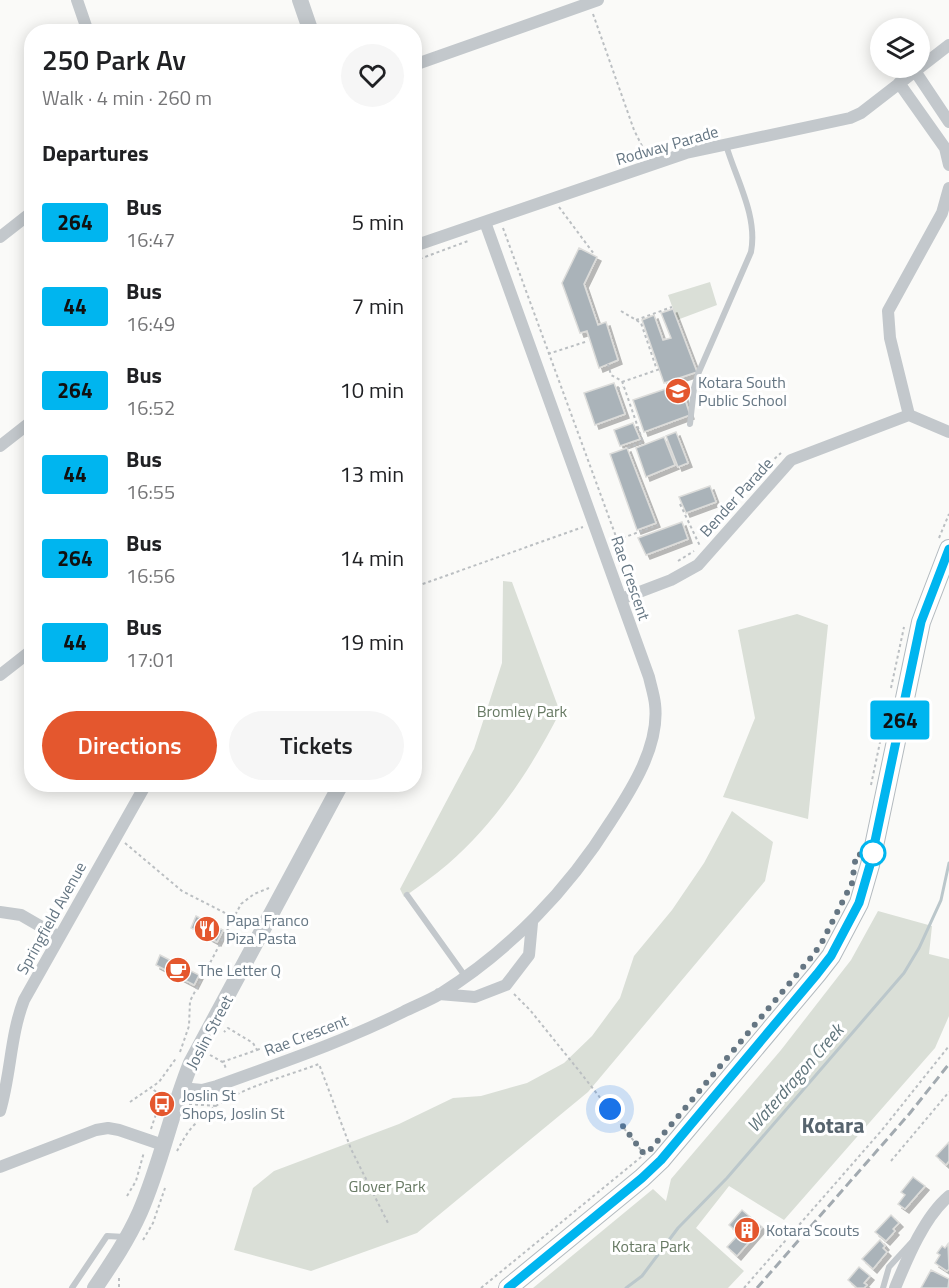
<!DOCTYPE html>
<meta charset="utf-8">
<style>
:root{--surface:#fff;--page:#f6f6f6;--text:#202124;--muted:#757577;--accent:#e4572e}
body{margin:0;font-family:"Titillium Web",sans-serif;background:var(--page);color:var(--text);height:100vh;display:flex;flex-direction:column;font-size:22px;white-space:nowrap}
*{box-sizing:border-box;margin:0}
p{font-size:20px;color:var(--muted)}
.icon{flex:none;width:33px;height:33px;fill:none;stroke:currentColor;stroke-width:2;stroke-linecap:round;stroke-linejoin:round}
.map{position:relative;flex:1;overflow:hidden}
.panel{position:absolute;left:24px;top:24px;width:398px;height:768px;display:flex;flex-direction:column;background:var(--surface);border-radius:24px;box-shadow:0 3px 15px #0003}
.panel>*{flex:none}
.badge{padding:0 12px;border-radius:4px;font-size:21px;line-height:39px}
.fabs{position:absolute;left:870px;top:18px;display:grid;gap:12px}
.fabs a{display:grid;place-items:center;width:60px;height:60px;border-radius:50%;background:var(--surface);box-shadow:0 3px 15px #0003;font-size:30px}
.you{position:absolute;width:30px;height:30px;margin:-15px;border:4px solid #fff;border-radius:50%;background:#1a73e8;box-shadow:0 0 0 9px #1a73e833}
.map>.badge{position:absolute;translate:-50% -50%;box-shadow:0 0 0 3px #fff}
h2{padding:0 18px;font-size:22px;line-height:54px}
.round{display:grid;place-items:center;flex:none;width:63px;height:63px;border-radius:32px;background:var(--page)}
.head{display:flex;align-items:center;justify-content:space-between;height:102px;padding:0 18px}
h1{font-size:28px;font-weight:600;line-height:45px}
.button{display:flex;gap:12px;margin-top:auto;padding:12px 18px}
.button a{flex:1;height:69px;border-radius:36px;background:var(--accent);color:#fff;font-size:24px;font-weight:600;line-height:69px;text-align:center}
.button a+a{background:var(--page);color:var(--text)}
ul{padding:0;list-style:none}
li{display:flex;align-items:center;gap:18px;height:84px;padding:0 18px}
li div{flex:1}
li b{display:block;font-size:22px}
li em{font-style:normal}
li .badge{min-width:66px;font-weight:700;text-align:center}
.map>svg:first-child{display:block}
</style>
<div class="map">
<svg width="949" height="1288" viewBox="0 0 949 1288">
<defs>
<filter id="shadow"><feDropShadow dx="4" dy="4" stdDeviation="0" flood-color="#0004"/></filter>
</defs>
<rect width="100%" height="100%" fill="#fafaf8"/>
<path fill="#dadfd7" d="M710 282 717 305 677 320 668 295Z
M503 581 512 582 560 712C532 767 496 823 448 864 434 876 419 886 404 897L400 889 474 749 502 663Z
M797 614 828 625 808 819 723 797 755 718 738 630Z
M732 811 773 842 765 881 588 1092 417 1233 311 1271 234 1250 253 1188 274 1171 399 1124 453 1098 481 1096 527 1083 564 1063 592 1036 620 998 634 956 672 910 704 863Z
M878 911 932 926 929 954 949 959V1016L935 1048 784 1220 729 1186 696 1228 744 1271 728 1288H533L653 1189 666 1201 671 1179 781 1050 851 960Z"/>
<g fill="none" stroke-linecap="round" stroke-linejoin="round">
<path stroke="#bbc7cb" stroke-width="3" d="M626 1288 642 1276 678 1228 727 1178 904 973 919 948 941 900 949 863"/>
</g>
<path fill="#aab3b9" stroke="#dcdcda" stroke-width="1.5" filter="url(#shadow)" d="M579 248 597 257 584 284 598 325 606 322 618 360 599 368 587 331 580 333 562 283Z
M673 309 697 372 664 383 642 320 654 315 663 340 671 338 661 313Z
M614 383 625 414 595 425 584 393Z
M680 384 690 415 644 432 633 400Z
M633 423 640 439 620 446 614 430Z
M676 432 688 463 678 467 666 436Z
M664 437 675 465 646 477 636 448Z
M627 448 656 523 637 530 610 454Z
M710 486 716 502 686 513 679 497Z
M682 522 688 539 646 555 638 538Z
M196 916 223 930 217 942 191 928Z
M160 955 199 975 194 985 156 965Z
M949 1142V1161L946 1165 936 1156Z
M913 1177 925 1186 905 1209 898 1204 905 1195 901 1192Z
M742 1210 762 1227 737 1256 727 1247 739 1234 729 1225Z
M891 1215 899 1223 893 1229 895 1231 886 1241 875 1232Z
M880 1240 885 1246 883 1248 887 1252 873 1269 862 1259Z
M948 1244 949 1269 947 1271 935 1263 940 1255 937 1253 942 1246 945 1248Z
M859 1267 870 1276 864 1283 867 1285 864 1288H857L848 1280Z
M931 1270 949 1279 948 1288H921Z"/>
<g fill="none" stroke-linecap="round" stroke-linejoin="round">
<g stroke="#b3babf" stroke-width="20">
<path id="secondary" d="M508 1288 642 1178 661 1160 817 974 831 956 859 903 870 865 921 622 949 549"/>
</g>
<path stroke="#bbbfc2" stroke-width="2" stroke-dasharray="3 3" stroke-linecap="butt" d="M593 14 634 130 646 154
M559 207 594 254
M503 228 633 583
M414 261 468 241
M621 311 641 323 657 370
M636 320 672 307
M548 354 588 341
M608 364 611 375 622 381 643 442 627 448
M622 382 660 369
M617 389 623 387
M751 486 770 463 781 453
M680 504 700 546
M939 538 949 514
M617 540 658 525
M678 561 694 551
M414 574 417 586 418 602H414
M417 586 583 527
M891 688 904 627
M871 785 887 709
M125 843 182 891 233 917
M514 994 530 1010 580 1072 644 1154
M257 1050 269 1045
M180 1052 189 1026 190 1001 241 904 254 894 269 888
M210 1055 224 1063 226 1069
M222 1062 257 1050 253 1043 228 1028 224 1032
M130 1102 159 1082 177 1057
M189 1104 216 1106
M151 1129 162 1096 151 1088
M177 1151C182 1142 187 1132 195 1124 224 1091 279 1079 319 1064L351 1149 389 1225
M891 1161 949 1092
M127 1196 136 1181 144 1152
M143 1240 153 1223 165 1188
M119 1278V1288
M481 1288 646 1153
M744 1288 882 1130 949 1046"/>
<path stroke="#c3c8cc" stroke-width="6" d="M690 424 694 388 698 374 751 252C758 216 736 179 726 145
M407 895 465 976
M72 1288 107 1236 125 1237
M883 1288 889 1267 911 1243"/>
<path stroke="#c3c8cc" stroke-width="12" d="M77 0 88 32
M414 65 598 0
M915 71 949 122
M899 83 945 148 949 165
M0 237 32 212
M414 246 686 153 850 118 861 113 949 45
M909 415 890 338 888 311 942 213 949 188
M0 446 32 421
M621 599 671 580 698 565 791 460 909 415 949 432
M0 675 32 650
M0 912 21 915 59 937
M439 994 475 997 506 985 529 955 532 923
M181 1088 202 1090 217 1086C280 1063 343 1042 403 1012 415 1006 428 1001 440 994 509 951 568 890 611 821 632 789 660 745 655 704 654 695 651 686 649 677L485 222
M0 1111C11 1074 10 1036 24 1000L146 784
M0 1167 96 1130 108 1128 119 1130 163 1145
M895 1288C907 1259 924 1217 949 1196"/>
<path stroke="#c3c8cc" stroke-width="16" d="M300 0 311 32
M95 1288C112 1263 128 1239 140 1212 161 1164 171 1112 191 1063L341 784"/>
<use href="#secondary" stroke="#fff" stroke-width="18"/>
<path stroke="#a2aab0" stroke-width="3" stroke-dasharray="9 4.5" stroke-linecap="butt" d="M757 1288 910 1113 949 1064"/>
</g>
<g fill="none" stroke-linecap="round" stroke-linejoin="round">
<g stroke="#fff" stroke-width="14">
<path id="line" d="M508 1288 642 1178 661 1160 817 974 831 956 859 903 870 865 921 622 949 549"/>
</g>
<use href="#line" stroke="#00b5ef" stroke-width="9"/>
<path stroke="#657683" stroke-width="6" stroke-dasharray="0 10.8" d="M610 1109 644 1154 650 1150 814 954 822 942 852 883 856 855 873 853"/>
</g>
<defs>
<g id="school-disc" transform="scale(1.35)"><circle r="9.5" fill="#e4572e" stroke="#fff"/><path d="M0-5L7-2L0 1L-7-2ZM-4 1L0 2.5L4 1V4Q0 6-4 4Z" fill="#fff"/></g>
<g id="restaurant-disc" transform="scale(1.35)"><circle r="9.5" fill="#e4572e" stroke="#fff"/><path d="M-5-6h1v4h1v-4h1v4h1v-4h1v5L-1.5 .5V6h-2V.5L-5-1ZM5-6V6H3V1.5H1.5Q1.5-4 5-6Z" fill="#fff"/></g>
<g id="cafe-disc" transform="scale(1.35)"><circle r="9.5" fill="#e4572e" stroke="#fff"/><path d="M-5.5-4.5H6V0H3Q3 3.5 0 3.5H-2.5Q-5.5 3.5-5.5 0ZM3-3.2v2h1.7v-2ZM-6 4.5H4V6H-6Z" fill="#fff"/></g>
<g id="bus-disc" transform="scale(1.35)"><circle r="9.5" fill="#e4572e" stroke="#fff"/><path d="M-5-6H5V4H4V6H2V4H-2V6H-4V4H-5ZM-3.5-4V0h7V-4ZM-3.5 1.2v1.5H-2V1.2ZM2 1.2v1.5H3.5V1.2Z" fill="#fff"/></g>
<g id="building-disc" transform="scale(1.35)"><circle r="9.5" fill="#e4572e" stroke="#fff"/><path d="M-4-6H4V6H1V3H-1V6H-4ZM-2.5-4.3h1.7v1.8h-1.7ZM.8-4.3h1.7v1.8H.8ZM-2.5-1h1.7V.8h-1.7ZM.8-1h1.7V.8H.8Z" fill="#fff"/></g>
</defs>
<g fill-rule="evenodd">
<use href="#school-disc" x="678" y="391"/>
<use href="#restaurant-disc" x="207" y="929"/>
<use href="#cafe-disc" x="178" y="970"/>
<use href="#bus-disc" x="162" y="1104"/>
<use href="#building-disc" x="747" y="1230"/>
</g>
<circle fill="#fff" stroke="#00b5ef" stroke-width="3" cx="873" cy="853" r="12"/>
<g text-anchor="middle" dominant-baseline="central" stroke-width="6" stroke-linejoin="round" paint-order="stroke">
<g font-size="16" fill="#657683" stroke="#fff">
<text transform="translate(667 145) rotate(-16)">Rodway Parade</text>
<text transform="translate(736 497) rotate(-48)">Bender Parade</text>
<text transform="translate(631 578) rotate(71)">Rae Crescent</text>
<text transform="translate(51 918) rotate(-61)">Springfield Avenue</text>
<text transform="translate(209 1032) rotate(-62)">Joslin Street</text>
<text transform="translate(306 1035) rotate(-21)">Rae Crescent</text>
</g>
<g font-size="16" fill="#657683" stroke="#fff" text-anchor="start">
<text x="698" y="382">Kotara South<tspan x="698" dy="18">Public School</tspan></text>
<text x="226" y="920">Papa Franco<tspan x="226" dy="18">Piza Pasta</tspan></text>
<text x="198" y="970">The Letter Q</text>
<text x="182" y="1095">Joslin St<tspan x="182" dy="18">Shops, Joslin St</tspan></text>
<text x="766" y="1230">Kotara Scouts</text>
</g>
<g font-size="16" fill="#687a64" stroke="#fff">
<text x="522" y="711">Bromley Park</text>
<text x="387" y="1186">Glover Park</text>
<text x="651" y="1246">Kotara Park</text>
</g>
<g font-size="18" font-style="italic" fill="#60757c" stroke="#fff">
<text transform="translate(795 1078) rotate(-49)">Waterdragon Creek</text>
</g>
<g font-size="22" font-weight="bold" fill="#57646e" stroke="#fff">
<text x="833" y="1125">Kotara</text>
</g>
</g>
</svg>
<div class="fabs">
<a><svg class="icon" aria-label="layers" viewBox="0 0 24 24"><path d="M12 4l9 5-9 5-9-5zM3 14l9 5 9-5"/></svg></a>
</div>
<div class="you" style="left:610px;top:1109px"></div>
<b class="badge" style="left:900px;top:720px;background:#00b5ef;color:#111">264</b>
<section class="panel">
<div class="head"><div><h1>250 Park Av</h1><p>Walk · 4 min · 260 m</p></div><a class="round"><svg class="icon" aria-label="heart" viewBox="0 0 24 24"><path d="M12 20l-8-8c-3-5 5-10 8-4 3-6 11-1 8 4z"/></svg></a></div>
<h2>Departures</h2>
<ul>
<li><span class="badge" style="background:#00b5ef;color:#111">264</span><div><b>Bus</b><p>16:47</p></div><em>5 min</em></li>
<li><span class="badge" style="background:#00b5ef;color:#111">44</span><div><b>Bus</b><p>16:49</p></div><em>7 min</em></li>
<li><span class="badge" style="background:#00b5ef;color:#111">264</span><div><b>Bus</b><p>16:52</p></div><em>10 min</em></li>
<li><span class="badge" style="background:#00b5ef;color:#111">44</span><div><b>Bus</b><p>16:55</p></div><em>13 min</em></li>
<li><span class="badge" style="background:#00b5ef;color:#111">264</span><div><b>Bus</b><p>16:56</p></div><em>14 min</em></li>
<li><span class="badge" style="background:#00b5ef;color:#111">44</span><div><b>Bus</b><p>17:01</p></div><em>19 min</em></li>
</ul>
<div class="button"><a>Directions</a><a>Tickets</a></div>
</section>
</div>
